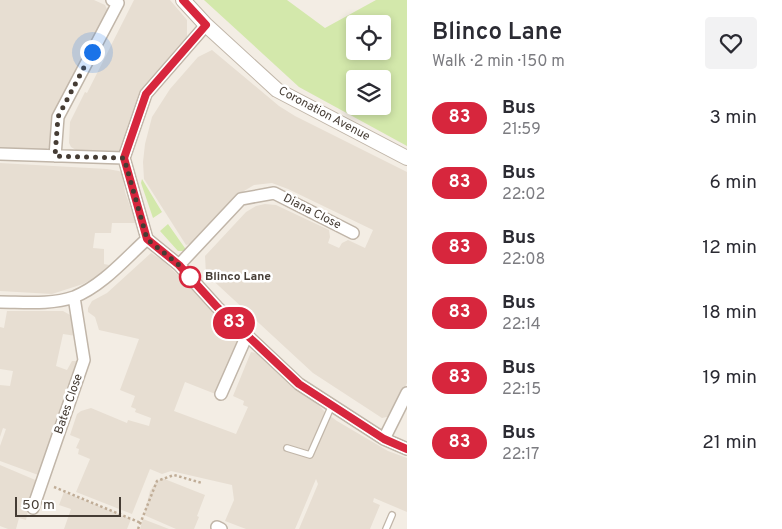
<!DOCTYPE html>
<meta charset="utf-8">
<style>
:root{--surface:#fff;--page:#f2f2f3;--text:#2b2b33;--muted:#7c7c81}
body{margin:0;font-family:Overpass,sans-serif;background:var(--page);color:var(--text);height:100vh;display:flex;flex-direction:column;font-size:19px;white-space:nowrap}
*{box-sizing:border-box;margin:0}
p{font-size:16px;color:var(--muted)}
.icon{flex:none;width:28px;height:28px;fill:none;stroke:currentColor;stroke-width:2;stroke-linecap:round;stroke-linejoin:round}
.map{position:relative;flex:1;overflow:hidden}
.drawer{display:flex;flex-direction:column;background:var(--surface);width:375px}
.drawer>*{flex:none}
.badge{padding:0 10px;border-radius:16px;font-size:18px;line-height:32px}
.buttons{position:absolute;left:346px;top:15px;display:grid;gap:10px}
.buttons a{display:grid;place-items:center;width:45px;height:45px;border-radius:5px;background:var(--surface);box-shadow:0 2px 8px #0003;font-size:25px}
.scale{position:absolute;left:15px;bottom:12px;width:106px;box-sizing:border-box;padding-left:5px;border:2px solid #453c34;border-top:0;font-size:14px;line-height:18px;white-space:nowrap;color:#453c34;-webkit-text-stroke:4px #fff;paint-order:stroke}
.you{position:absolute;width:25px;height:25px;margin:-12px;border:4px solid #fff;border-radius:50%;background:#1a73e8;box-shadow:0 0 0 8px #1a73e833}
.map>.badge{position:absolute;translate:-50% -50%;box-shadow:0 0 0 2px #fff}
.round{display:grid;place-items:center;flex:none;width:52px;height:52px;border-radius:5px;background:var(--page)}
.summary{display:flex;align-items:center;justify-content:space-between;height:85px;padding:0 25px}
h1{font-size:24px;font-weight:600;line-height:38px}
ul{padding:0;list-style:none}
li{display:flex;align-items:center;gap:15px;height:65px;padding:0 25px}
li div{flex:1}
li b{display:block;font-size:19px}
li em{font-style:normal}
li .badge{min-width:55px;font-weight:700;text-align:center}
main{display:flex;flex:1;min-height:0}
.map>svg:first-child{display:block}
</style>
<main>
<div class="map">
<svg width="407" height="529" viewBox="0 0 407 529">
<rect width="100%" height="100%" fill="#f3ede4"/>
<path fill="#e7ded2" d="M0 0H94L105 5 108 11 51 146 43 151 0 148Z
M134 0H170L187 20V42L137 103 126 134 124 146 120 151 76 150 71 147 69 143 70 122 85 92 87 93Z
M212 50 279 106 295 116 407 172V383L391 416 382 418 313 373 206 274 205 256 246 212 256 206 265 204 276 205 329 230 330 237 328 243 339 248 342 243 348 240 365 248 373 230 288 189 272 183 254 185 234 197 190 244 186 245 144 179 143 162 145 144 152 117 170 89 198 57Z
M0 163 107 169 119 171 122 173 125 192 136 223H112L111 233H95L93 248 104 249V264L109 265 96 277 83 284 52 294 0 291Z
M151 253 162 260 242 335 218 395 185 382 174 411 236 434 248 407 243 405 244 401 233 396 251 352 260 354 311 397 325 412 337 421 388 451 407 458V512L374 498 373 502 380 505 370 529H299L318 484 316 479 295 529H246L225 521 234 500 232 485 171 471 162 474 150 469 132 514 76 492 90 459 78 454 79 449 76 448 80 439 70 435 77 414 81 411 91 408 127 423 128 420 149 426 151 418 135 412 136 409 131 407 135 396 120 390 139 339 99 330 95 317 88 312V308L92 301 107 293Z
M7 311H63L72 316 76 336 63 334 56 366 67 370 72 361H77V365L41 476 0 461V446L6 429 3 428 0 437V385L10 386 13 371 0 369V327L4 328Z
M0 465 40 482 32 494 25 510 28 511 26 520 19 518 16 529H8L0 526Z
M162 478 205 495 197 516 199 517 194 529H176L144 515 150 491 156 482Z
M64 492 131 519 127 529H64L71 509 59 505Z
M143 519 169 529H140Z"/>
<path fill="#d3e8ab" fill-rule="evenodd" d="M204 0H287L325 28 376 0H407V146L299 87ZM355 24H382V51H355ZM355 79H382V106H355Z
M142 179 162 212 153 218 141 183Z
M168 224 187 251H178L160 231Z"/>
<g fill="none" stroke-linecap="round" stroke-linejoin="round">
<g stroke="#c1b6a9" stroke-width="8">
<path id="service" d="M287 448 310 455 332 405
M386 529 392 515"/>
</g>
<g stroke="#c1b6a9" stroke-width="14">
<path id="minor" d="M206 25 146 94 124 158 147 239 179 265 217 307 299 384 384 439 407 449
M0 154 124 158
M55 156 58 117 118 3 112 0
M179 265 241 199 274 193 353 233
M0 302C23 302 51 305 74 297 102 286 125 259 147 239
M221 394 247 335
M384 439 407 393
M33 508 84 360 74 297
M217 527 221 529"/>
</g>
<g stroke="#c1b6a9" stroke-width="16">
<path id="tertiary" d="M183 0 206 25 277 90 407 158"/>
</g>
<path stroke="#c0ad97" stroke-width="2.5" stroke-dasharray="2.5 2.5" stroke-linecap="butt" d="M54 487 141 523
M138 529 157 481 174 475 202 483"/>
<use href="#service" stroke="#fff" stroke-width="5.5"/>
<use href="#minor" stroke="#fff" stroke-width="11"/>
<use href="#tertiary" stroke="#fff" stroke-width="14"/>
</g>
<g fill="none" stroke-linecap="round" stroke-linejoin="round">
<g stroke="#fff" stroke-width="11">
<path id="line" d="M183 0 206 25 146 94 124 158 147 239 179 265 217 307 299 384 384 439 407 449"/>
</g>
<use href="#line" stroke="#d7263d" stroke-width="8"/>
<path stroke="#453c34" stroke-width="5" stroke-dasharray="0 9" d="M92 52 58 117 55 156 124 158 147 239 179 265 191 279 190 277"/>
</g>
<circle fill="#fff" stroke="#d7263d" stroke-width="2.5" cx="190" cy="277" r="10"/>
<g text-anchor="middle" dominant-baseline="central" stroke-width="5" stroke-linejoin="round" paint-order="stroke">
<g font-size="12" fill="#453c34" stroke="#fff">
<text transform="translate(324 114) rotate(28)">Coronation Avenue</text>
<text transform="translate(312 212) rotate(27)">Diana Close</text>
<text transform="translate(69 404) rotate(-71)">Bates Close</text>
</g>
<g font-size="12" font-weight="bold" fill="#453c34" stroke="#fff" text-anchor="start">
<text x="205" y="277">Blinco Lane</text>
</g>
</g>
</svg>
<div class="buttons">
<a><svg class="icon" aria-label="locate" viewBox="0 0 24 24"><circle cx="12" cy="12" r="6"/><path d="M12 2v4M12 18v4M2 12h4M18 12h4"/></svg></a>
<a><svg class="icon" aria-label="layers" viewBox="0 0 24 24"><path d="M12 4l9 5-9 5-9-5zM3 14l9 5 9-5"/></svg></a>
</div>
<div class="scale">50 m</div>
<div class="you" style="left:92px;top:52px"></div>
<b class="badge" style="left:234px;top:323px;background:#d7263d;color:#fff">83</b>
</div>
<section class="drawer">
<div class="summary"><div><h1>Blinco Lane</h1><p>Walk · 2 min · 150 m</p></div><a class="round"><svg class="icon" aria-label="heart" viewBox="0 0 24 24"><path d="M12 20l-8-8c-3-5 5-10 8-4 3-6 11-1 8 4z"/></svg></a></div>
<ul>
<li><span class="badge" style="background:#d7263d;color:#fff">83</span><div><b>Bus</b><p>21:59</p></div><em>3 min</em></li>
<li><span class="badge" style="background:#d7263d;color:#fff">83</span><div><b>Bus</b><p>22:02</p></div><em>6 min</em></li>
<li><span class="badge" style="background:#d7263d;color:#fff">83</span><div><b>Bus</b><p>22:08</p></div><em>12 min</em></li>
<li><span class="badge" style="background:#d7263d;color:#fff">83</span><div><b>Bus</b><p>22:14</p></div><em>18 min</em></li>
<li><span class="badge" style="background:#d7263d;color:#fff">83</span><div><b>Bus</b><p>22:15</p></div><em>19 min</em></li>
<li><span class="badge" style="background:#d7263d;color:#fff">83</span><div><b>Bus</b><p>22:17</p></div><em>21 min</em></li>
</ul>
</section>
</main>
